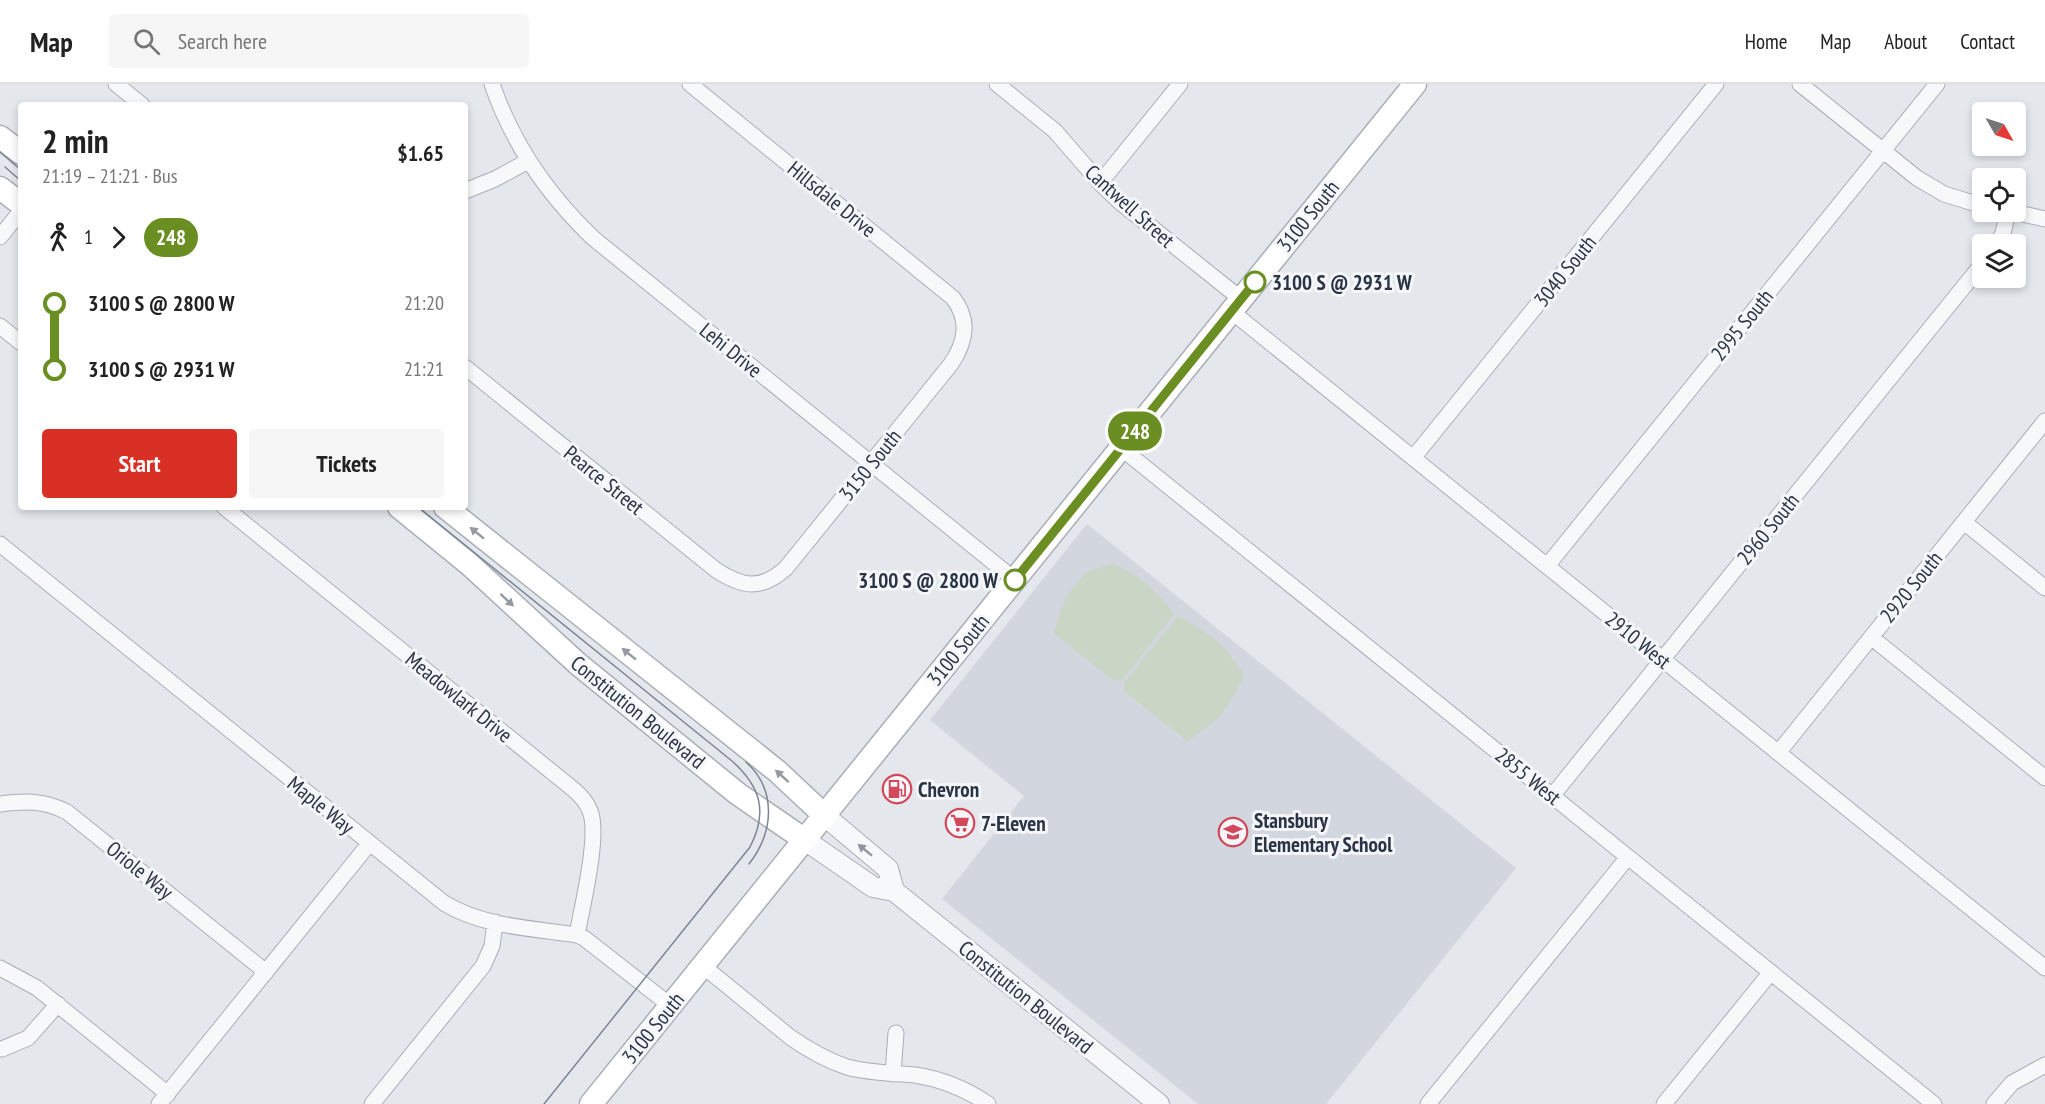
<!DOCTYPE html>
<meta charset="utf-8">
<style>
:root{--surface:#fff;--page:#f6f6f6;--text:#222;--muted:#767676;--line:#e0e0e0;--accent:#d93025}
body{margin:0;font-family:"PT Sans Narrow",sans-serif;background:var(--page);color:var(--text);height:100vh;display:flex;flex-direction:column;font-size:22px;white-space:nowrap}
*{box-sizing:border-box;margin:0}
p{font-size:20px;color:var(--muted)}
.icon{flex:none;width:33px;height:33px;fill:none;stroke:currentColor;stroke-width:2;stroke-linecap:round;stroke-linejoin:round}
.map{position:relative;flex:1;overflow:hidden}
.drawer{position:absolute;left:18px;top:18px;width:450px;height:408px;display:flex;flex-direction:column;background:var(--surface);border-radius:6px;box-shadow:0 3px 9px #0003}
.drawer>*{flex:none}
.badge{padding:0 12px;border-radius:20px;font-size:21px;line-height:39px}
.needle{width:39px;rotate:129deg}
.tools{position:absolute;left:1972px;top:18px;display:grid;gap:12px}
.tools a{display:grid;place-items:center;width:54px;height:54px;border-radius:6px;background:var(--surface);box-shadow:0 3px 9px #0003;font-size:30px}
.map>.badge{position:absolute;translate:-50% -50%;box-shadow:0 0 0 3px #fff}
.legs{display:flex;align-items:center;gap:9px;height:66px;padding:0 24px;font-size:20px}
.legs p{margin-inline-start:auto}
.summary{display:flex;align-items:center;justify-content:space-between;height:102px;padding:0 24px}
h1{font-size:33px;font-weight:700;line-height:45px}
.button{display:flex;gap:12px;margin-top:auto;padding:12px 24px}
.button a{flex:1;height:69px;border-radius:6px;background:var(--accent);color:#fff;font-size:24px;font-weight:700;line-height:69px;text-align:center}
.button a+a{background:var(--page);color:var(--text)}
ul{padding:0 24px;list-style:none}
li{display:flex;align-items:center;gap:21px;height:66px;font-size:22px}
li i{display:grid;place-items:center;width:9px;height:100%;margin:0 8px;background:currentColor}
li i::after{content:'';width:15px;height:15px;margin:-8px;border:4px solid;border-radius:50%;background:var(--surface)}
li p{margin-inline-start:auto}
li:first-child i{background:linear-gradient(#0000 50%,currentColor 0)}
li:last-child i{background:linear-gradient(currentColor 50%,#0000 0)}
header{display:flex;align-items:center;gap:36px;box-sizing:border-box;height:84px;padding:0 30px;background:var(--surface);border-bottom:2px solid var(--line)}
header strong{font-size:28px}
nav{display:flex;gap:33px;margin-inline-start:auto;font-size:21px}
.search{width:420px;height:54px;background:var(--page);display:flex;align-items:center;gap:15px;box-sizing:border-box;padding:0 21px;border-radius:6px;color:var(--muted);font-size:22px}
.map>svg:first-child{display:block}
</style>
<header>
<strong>Map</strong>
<div class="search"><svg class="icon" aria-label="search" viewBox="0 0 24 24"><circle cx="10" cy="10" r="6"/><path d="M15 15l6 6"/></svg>Search here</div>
<nav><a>Home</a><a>Map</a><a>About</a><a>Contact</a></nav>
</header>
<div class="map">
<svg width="2045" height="1020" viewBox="0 0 2045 1020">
<rect width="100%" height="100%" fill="#e4e7ec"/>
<path fill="#d2d6de" d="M1087 440 1516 784 1326 1020H1198L942 815 1024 712 930 636Z"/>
<path fill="#c9d6c5" d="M1113 480C1143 494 1155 504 1174 530L1122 596H1113L1053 549 1066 513 1086 488Z
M1178 532C1211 550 1224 559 1244 591 1228 626 1220 636 1187 657L1125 608 1124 599Z"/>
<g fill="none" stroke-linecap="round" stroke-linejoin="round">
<g stroke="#a9aeb7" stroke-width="17">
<path id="minor" d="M116 0 142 21
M492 0C513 61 547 110 593 154L1015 496
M997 0 1055 47 1100 99 1121 119 1241 215
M1800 0 1917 94 1944 110 1983 122
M1100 99 1180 0
M465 107 495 95 528 77
M2014 128 2045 135
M0 153 21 127
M1997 160 2003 149 2008 128
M1231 227 2045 884
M0 242 21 259
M465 283 716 486C742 503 761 507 786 484L951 280C966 258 970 236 953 214L690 0
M1121 364 1934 1020
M1413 374 1716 0
M224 423 573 705C580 711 587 718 590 727 600 750 582 823 577 851
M1964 438 2045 504
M0 460 444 819C483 843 532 844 577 851L584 854 671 922
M1547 482 1937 0
M1871 553 2045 694
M1778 669 2045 337
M1552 712 1983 179
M0 720C25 717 44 716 67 728L266 888
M703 882 790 953C807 965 826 976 847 983 869 989 892 989 915 991 941 995 966 1005 988 1020
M0 884 37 904 168 1010
M2 965 28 954 58 920
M893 990 896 949
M159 1020 369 760
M372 1020 483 882 492 862 495 838
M1428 1020 1628 773
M1664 1020 1771 888
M1994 1020 2012 999 2045 981"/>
</g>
<g stroke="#a9aeb7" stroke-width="22">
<path id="tertiary" d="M825 732 888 785 894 807
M805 756 873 803 894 807 1159 1020"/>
</g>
<g stroke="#a9aeb7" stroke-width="25">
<path id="secondary" d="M0 53 21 69
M0 104 21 120
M399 423 469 480 578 580 738 710 805 756
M445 423 777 687 825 732
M591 1020 1415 0"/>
</g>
<use href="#minor" stroke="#f7f8fa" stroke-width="15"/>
<use href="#tertiary" stroke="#f7f8fa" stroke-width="20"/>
<use href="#secondary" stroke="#fff" stroke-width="22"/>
<path stroke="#7d8696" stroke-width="1.5" d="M0 68 21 86
M5 83 21 97
M418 423 732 677C761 703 768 728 750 763L544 1020
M746 678C777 706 774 748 749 780"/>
</g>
<defs><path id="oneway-solid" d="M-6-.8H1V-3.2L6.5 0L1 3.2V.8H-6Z" transform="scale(1.5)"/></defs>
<g fill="#959aa2">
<use href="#oneway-solid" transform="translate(477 449) rotate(-141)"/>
<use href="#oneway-solid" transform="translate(507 516) rotate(43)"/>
<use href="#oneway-solid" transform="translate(629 570) rotate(-141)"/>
<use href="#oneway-solid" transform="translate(782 692) rotate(-138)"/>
</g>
<use fill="#9196a0" href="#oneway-solid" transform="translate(865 766) rotate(-141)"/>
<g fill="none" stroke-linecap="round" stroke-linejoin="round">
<g stroke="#fff" stroke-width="14">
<path id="line-1" d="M1015 496 1255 198"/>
</g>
<use href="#line-1" stroke="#6b8e23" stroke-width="9"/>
</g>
<defs>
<g id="fuel-ring" transform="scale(1.5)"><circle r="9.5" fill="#f4f6f9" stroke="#d1495b" stroke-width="1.5"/><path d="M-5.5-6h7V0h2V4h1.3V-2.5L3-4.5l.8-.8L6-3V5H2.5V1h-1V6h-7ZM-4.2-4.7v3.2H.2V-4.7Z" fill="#d1495b"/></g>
<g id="supermarket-ring" transform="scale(1.5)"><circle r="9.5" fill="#f4f6f9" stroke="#d1495b" stroke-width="1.5"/><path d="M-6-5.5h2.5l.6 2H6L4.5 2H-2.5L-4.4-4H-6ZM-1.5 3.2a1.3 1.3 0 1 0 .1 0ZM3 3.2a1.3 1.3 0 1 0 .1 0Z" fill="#d1495b"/></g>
<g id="school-ring" transform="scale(1.5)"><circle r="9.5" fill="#f4f6f9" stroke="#d1495b" stroke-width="1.5"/><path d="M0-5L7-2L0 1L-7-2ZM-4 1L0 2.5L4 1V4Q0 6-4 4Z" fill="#d1495b"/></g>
</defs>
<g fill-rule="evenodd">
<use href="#fuel-ring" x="897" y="705"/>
<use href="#supermarket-ring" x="960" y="739"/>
<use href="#school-ring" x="1233" y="748"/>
</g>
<g fill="#fff" stroke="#6b8e23" stroke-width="3">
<circle cx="1255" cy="198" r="10"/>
<circle cx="1015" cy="496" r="10"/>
</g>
<g text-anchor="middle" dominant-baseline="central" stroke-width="6" stroke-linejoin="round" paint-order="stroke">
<g font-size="21" fill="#2b3445" stroke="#f4f6f9">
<text transform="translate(832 115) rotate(39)">Hillsdale Drive</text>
<text transform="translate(1130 122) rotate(42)">Cantwell Street</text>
<text transform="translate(1308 132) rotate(-51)">3100 South</text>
<text transform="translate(1565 187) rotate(-51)">3040 South</text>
<text transform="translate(1742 241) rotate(-51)">2995 South</text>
<text transform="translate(731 266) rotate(39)">Lehi Drive</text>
<text transform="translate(870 381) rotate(-51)">3150 South</text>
<text transform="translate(604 396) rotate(39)">Pearce Street</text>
<text transform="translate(1768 445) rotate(-51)">2960 South</text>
<text transform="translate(1911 503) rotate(-51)">2920 South</text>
<text transform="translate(1638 556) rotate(39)">2910 West</text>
<text transform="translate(958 566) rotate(-51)">3100 South</text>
<text transform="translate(459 613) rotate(39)">Meadowlark Drive</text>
<text transform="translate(638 628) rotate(39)">Constitution Boulevard</text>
<text transform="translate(1528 692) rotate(39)">2855 West</text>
<text transform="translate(321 721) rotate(39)">Maple Way</text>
<text transform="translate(140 786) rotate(39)">Oriole Way</text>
<text transform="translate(1026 913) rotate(39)">Constitution Boulevard</text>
<text transform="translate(653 944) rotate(-51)">3100 South</text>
</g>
<g font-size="21" font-weight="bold" fill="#2b3445" stroke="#f4f6f9" text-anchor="start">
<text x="1272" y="198">3100 S @ 2931 W</text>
<text x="998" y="496" text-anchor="end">3100 S @ 2800 W</text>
</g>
<g font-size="21" font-weight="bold" fill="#2b3445" stroke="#f4f6f9" text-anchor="start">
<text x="918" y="705">Chevron</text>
<text x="1254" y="736">Stansbury<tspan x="1254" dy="24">Elementary School</tspan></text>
<text x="981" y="739">7-Eleven</text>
</g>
</g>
</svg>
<div class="tools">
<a><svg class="needle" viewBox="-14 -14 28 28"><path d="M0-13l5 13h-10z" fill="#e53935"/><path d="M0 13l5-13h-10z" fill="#767676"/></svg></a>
<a><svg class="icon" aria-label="locate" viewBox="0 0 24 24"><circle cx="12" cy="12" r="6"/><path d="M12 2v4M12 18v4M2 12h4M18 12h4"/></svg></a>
<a><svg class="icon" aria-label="layers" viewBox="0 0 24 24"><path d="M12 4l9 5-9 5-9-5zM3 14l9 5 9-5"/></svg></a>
</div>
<b class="badge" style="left:1135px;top:347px;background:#6b8e23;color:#fff">248</b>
<section class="drawer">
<div class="summary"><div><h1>2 min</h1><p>21:19 – 21:21 · Bus</p></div><b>$1.65</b></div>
<div class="legs"><svg class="icon" aria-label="walk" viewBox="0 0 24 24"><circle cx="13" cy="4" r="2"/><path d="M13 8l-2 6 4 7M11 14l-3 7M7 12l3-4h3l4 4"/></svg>1<svg class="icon" aria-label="forward" viewBox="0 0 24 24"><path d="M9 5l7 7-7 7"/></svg><b class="badge" style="background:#6b8e23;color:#fff">248</b></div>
<ul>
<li><i style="color:#6b8e23"></i><b>3100 S @ 2800 W</b><p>21:20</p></li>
<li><i style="color:#6b8e23"></i><b>3100 S @ 2931 W</b><p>21:21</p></li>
</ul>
<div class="button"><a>Start</a><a>Tickets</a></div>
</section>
</div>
